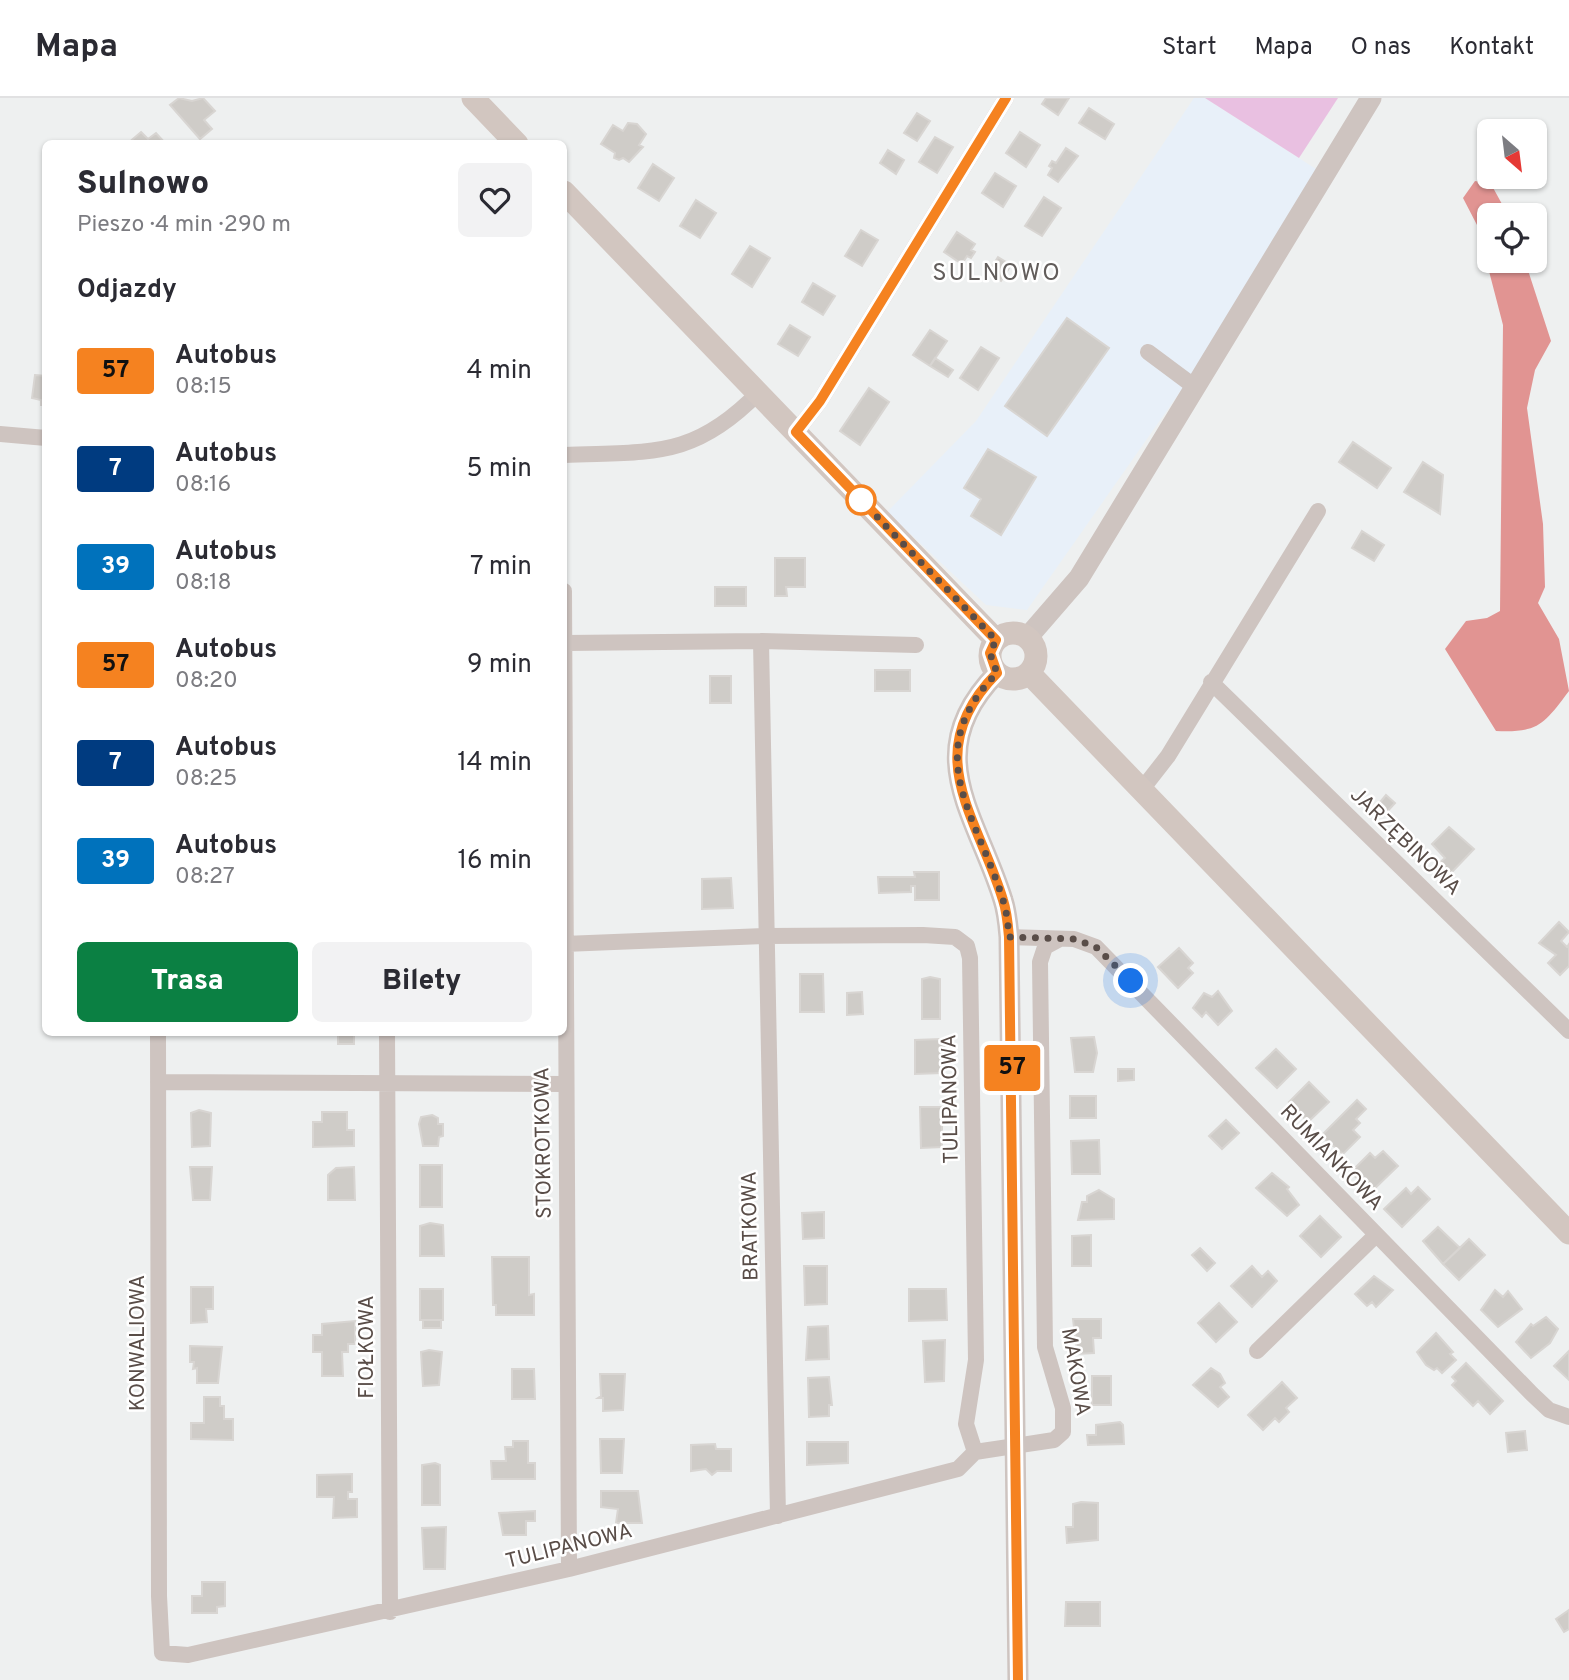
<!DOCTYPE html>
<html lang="pl">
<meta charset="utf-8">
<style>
:root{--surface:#fff;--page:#f2f2f3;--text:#2b2b33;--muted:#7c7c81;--line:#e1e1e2;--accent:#0b8043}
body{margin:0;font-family:Overpass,sans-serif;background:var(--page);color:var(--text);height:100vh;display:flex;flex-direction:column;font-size:26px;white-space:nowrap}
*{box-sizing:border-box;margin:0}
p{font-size:23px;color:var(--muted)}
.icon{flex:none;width:38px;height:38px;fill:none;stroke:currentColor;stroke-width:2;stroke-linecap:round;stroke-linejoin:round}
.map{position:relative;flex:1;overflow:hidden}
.side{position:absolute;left:42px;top:42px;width:525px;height:896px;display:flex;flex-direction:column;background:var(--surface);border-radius:10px;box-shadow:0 2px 5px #0004}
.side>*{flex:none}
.badge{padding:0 14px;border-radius:5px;font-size:24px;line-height:46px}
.needle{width:46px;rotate:152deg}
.buttons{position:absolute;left:1477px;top:21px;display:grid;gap:14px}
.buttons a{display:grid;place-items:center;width:70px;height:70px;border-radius:10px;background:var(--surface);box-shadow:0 2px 5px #0004;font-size:35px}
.you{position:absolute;width:35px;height:35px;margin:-18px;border:5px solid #fff;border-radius:50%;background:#1a73e8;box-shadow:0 0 0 10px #1a73e833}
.map>.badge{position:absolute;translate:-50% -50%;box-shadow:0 0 0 4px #fff}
h2{padding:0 35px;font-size:26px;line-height:63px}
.round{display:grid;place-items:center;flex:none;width:74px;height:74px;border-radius:10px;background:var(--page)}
.headline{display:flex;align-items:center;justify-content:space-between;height:119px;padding:0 35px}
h1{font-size:33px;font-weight:800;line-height:52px}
.action{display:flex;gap:14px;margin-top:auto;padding:14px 35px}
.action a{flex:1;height:80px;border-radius:10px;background:var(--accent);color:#fff;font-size:28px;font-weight:800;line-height:80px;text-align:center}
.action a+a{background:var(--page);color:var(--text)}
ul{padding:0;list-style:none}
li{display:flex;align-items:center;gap:21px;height:98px;padding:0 35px}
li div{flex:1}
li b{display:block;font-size:26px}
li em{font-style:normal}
li .badge{min-width:77px;font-weight:700;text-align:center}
header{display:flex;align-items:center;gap:42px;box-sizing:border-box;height:98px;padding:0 35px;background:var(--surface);border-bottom:2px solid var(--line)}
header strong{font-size:33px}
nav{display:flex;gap:38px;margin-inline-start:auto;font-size:24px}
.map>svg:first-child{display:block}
</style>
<header>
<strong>Mapa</strong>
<nav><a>Start</a><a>Mapa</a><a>O nas</a><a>Kontakt</a></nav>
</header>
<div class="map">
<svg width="1569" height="1582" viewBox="0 0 1569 1582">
<rect width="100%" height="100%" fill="#eef0f0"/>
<path fill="#e8f0f9" d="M1194 0H1205L1330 80 1027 512 986 507 887 414 976 323Z"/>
<path fill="#e9c0e1" d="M1205 0H1338L1299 60Z"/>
<path fill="#e19492" d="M1475 83 1491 86 1508 117H1489V163H1525L1551 243 1535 272 1527 310 1543 426 1545 489 1538 505 1559 541 1569 593C1544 626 1539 635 1496 633L1445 551 1466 523 1487 520 1500 513 1503 227 1477 127 1463 100Z"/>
<path fill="#cfccc8" stroke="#d8d5d2" stroke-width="2" d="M179 0 192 3 203 0 215 13 204 22 212 31 200 41 170 7Z
M1046 0H1069L1058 17 1042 6Z
M1089 10 1114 26 1105 41 1079 25Z
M917 15 930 23 917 43 904 35Z
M628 25 637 26 646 36 639 47 643 49 629 64 623 60 619 62 614 60 615 55 601 46 613 27 623 33Z
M141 34 148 41 156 35 166 46H127Z
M1020 34 1040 47 1026 69 1006 55Z
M935 39 953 49 937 75 919 64Z
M1066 50 1078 58 1058 84 1048 77 1052 70 1049 68 1052 63 1056 65Z
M888 52 904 62 896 76 880 65Z
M653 66 674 80 659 103 638 90Z
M995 75 1016 88 1003 109 982 95Z
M1044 99 1061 110 1042 138 1025 128Z
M696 102 716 115 700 140 680 128Z
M861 132 878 142 862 168 845 158Z
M957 134 975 146 971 152 975 154 971 160 967 158 962 166 944 154Z
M750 148 770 160 752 189 732 176Z
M998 159 1011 167 1001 183 988 175Z
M813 185 835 198 823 217 802 204Z
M1067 220 1109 250 1047 338 1005 308Z
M790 227 810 239 798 258 778 246Z
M930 232 947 243 930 268 913 257Z
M981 249 999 260 978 292 960 280Z
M935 260 953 272 948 279 930 268Z
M35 277 46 278V307H41V302L32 300Z
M869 290 889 304 860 347 840 333Z
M1353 344 1391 370 1377 390 1339 364Z
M988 351 1036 379 1001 437 971 418 981 401 964 390Z
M1423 364 1443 377 1440 416 1404 394Z
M1362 433 1384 447 1374 463 1352 450Z
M775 460H805V489H786L787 498H775Z
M715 489H746V508H715Z
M875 572H910V593H875Z
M710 578H731V605H710Z
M1386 697 1395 705 1384 717 1376 709Z
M1449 729 1474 751 1450 776 1439 765 1445 760 1432 746Z
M914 774H939V802H915V788H911V794L879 795 878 779H915Z
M731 780 733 810 702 811V781Z
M1559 824 1569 834 1561 843 1567 849 1569 846V868L1560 877 1548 865 1556 857 1539 845Z
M1179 850 1193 865 1188 870 1193 875 1178 890 1158 869Z
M800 876H823L824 914H800Z
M930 879 940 881V921H922V881Z
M1218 893 1232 913 1218 927 1206 914 1202 919 1193 910 1204 895 1212 899Z
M862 894 863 916 847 917V895Z
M338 934H354V946H338Z
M1094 939 1097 955 1093 974H1075L1071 940Z
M941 941 946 952 940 959 942 975 915 976V942Z
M1276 951 1296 971 1277 990 1256 970Z
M1118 971H1134V982L1118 983Z
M1309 984 1329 1004 1308 1024 1289 1004Z
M1070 998H1096V1020H1070Z
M1357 1002 1366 1011 1356 1021 1360 1025 1353 1032 1360 1039 1343 1056 1321 1038Z
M920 1009H942V1049L921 1050Z
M199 1012 211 1015 210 1048 192 1049 191 1015Z
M322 1014H347V1032H354V1048L313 1049V1024H322Z
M432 1017 438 1020V1026H443V1038L439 1039 438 1048H423L419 1026 421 1019Z
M1226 1022 1239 1035 1222 1051 1209 1038Z
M1099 1042 1100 1076H1072L1071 1043Z
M1383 1053 1398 1068 1370 1095 1363 1088 1365 1086 1350 1075 1370 1055 1375 1060Z
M420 1067H442V1109H420Z
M190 1069H212L210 1102H193Z
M354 1069 355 1102H328V1077L336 1070Z
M1272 1075 1289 1089 1287 1091 1299 1107 1287 1118 1256 1090Z
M1418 1089 1430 1101 1402 1129 1384 1111 1406 1090 1411 1096Z
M1099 1092 1114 1101V1121L1078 1122 1082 1104H1087V1098Z
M824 1114V1140L803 1141 802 1115Z
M1320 1118 1341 1139 1321 1159 1300 1138Z
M430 1125 443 1127 444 1158H420V1128Z
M1438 1129 1460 1150 1443 1166 1423 1143Z
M1072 1138 1091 1137V1168H1072Z
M1469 1141 1485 1157 1459 1182 1443 1166Z
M1200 1150 1215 1165 1207 1173 1192 1157Z
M492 1159H529V1197L534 1196V1217H496V1207H493Z
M804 1168H827V1206L805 1207Z
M1252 1168 1262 1179 1268 1173 1277 1183 1252 1209 1231 1188Z
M1374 1178 1393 1192 1376 1209 1372 1204 1367 1208 1355 1196Z
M191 1189H213V1211H206L207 1224 191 1225Z
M420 1191H443V1222H420Z
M909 1191H946L947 1222 909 1223Z
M1495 1192 1503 1199 1508 1193 1522 1211 1498 1229 1481 1212Z
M1219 1205 1237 1224 1216 1244 1198 1225Z
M1546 1219 1558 1231 1550 1245 1531 1260 1516 1244 1531 1226 1533 1228Z
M1073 1221H1101V1240H1093L1094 1255 1077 1256Z
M423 1222H441V1230H423Z
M355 1223V1246H348V1254H342L343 1278H322V1254H313V1237H322V1226Z
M828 1228 829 1261 806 1262 808 1229Z
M1436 1235 1453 1254 1450 1256 1456 1262 1442 1275 1437 1270 1434 1272 1426 1267 1417 1254Z
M945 1242 944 1283 925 1284 923 1243Z
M190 1248 222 1249 218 1285H197V1270L193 1271 194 1264H190Z
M429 1252 442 1254 439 1287 423 1288 421 1254Z
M1569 1253V1282L1554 1268Z
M1466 1265 1503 1303 1490 1316 1478 1303 1473 1308 1452 1287 1456 1283 1452 1279Z
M1211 1270 1220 1276 1225 1285 1220 1289 1229 1299 1218 1309 1193 1287Z
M512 1271H534L535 1301H512Z
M600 1276H625L623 1312 603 1313V1300H598L601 1298Z
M1092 1278H1111V1307H1092Z
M829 1279 832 1307H829V1318L809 1319 808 1280Z
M1282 1284 1297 1300 1286 1310 1289 1314 1279 1324 1275 1320 1263 1332 1248 1317Z
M204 1299H220V1308H224V1321H233V1342L191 1341V1325H204Z
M1120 1324 1123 1327 1124 1346 1088 1347 1087 1337H1096V1327Z
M1525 1333 1527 1352 1508 1354 1506 1335Z
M600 1341H624L622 1375H601Z
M513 1343H528V1365H535V1381H492L491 1363H506L505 1349H513Z
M807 1344H848V1365L807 1367Z
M715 1346 716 1351H731V1373H717L712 1377 706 1371 691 1373V1347Z
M435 1365 440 1367V1407H422V1367Z
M352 1376V1394H348V1401H357V1419L333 1420 334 1399H317V1377Z
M601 1393H638L642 1425H616L618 1411 601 1409Z
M1081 1404 1098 1405V1442L1067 1445 1066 1429H1073V1406Z
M535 1413V1423H526V1437H503L499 1415Z
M446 1429 445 1471H424L422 1430Z
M202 1484H225V1508L217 1509V1515H192V1498H202Z
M1066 1504H1100V1528H1065Z
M1569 1512V1531L1564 1534 1556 1521Z"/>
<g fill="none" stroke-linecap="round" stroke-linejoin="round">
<path stroke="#cec4c0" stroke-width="16" d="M1148 254 1195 289
M796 334 820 303 1006 0
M0 336 46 340
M564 357C651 353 693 362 759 294
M564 493 569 1471
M761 543 778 1418
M566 545 761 543 916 547
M1211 584 1569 933
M1143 690 1168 658 1318 413
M1009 839 1074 841 1096 849 1532 1296 1549 1312 1569 1319
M564 846 767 838 923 837 955 839 967 848 970 860 976 1262 966 1326 975 1354
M158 934 159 1498 162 1555 188 1557 569 1471 958 1371 975 1354 1054 1342 1063 1334V1310L1045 1249 1040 864 1045 849 1058 842
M387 934 390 1514
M158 984 565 986
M1257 1253 1376 1137"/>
<path stroke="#cec4c0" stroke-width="21" d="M1027 540 1079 480 1371 0
M997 575C918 655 977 717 1003 802 1007 814 1008 827 1009 839L1018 1582"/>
<path stroke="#d2c6c0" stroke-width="23" d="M473 0 517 46
M564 94 996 542
M990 558a23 23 0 1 1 46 0a23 23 0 1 1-46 0Z
M1029 575 1569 1135"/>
</g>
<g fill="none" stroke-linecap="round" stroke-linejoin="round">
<g stroke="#fff" stroke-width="16">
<path id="line" d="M1006 0 820 303 796 334 996 542 990 555 997 575C918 655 977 717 1003 802 1007 814 1008 827 1009 839L1018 1582"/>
</g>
<use href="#line" stroke="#f58220" stroke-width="10"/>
<path stroke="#594d48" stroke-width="7" stroke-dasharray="0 12.6" d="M861 402 856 397 996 542 990 555 997 575C918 655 977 717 1003 802 1007 814 1008 827 1009 839L1074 841 1096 849 1131 883"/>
</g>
<circle fill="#fff" stroke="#f58220" stroke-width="3.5" cx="861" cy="402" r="14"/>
<g text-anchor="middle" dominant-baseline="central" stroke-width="5" stroke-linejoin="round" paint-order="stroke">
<g font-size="21" fill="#594d48" stroke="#fff">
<text transform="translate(1405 744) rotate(44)">JARZĘBINOWA</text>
<text transform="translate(951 1001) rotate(-91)">TULIPANOWA</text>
<text transform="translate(544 1045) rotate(-91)">STOKROTKOWA</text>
<text transform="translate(1331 1060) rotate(46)">RUMIANKOWA</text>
<text transform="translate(751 1128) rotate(-91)">BRATKOWA</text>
<text transform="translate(138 1245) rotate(-90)">KONWALIOWA</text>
<text transform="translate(367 1249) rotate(-90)">FIOŁKOWA</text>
<text transform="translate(1075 1274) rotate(80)">MAKOWA</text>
<text transform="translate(569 1449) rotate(-14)">TULIPANOWA</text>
</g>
<g font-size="24" letter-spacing="2" fill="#625d5b" stroke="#fff">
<text x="997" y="176">SULNOWO</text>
</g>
</g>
</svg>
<div class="buttons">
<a><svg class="needle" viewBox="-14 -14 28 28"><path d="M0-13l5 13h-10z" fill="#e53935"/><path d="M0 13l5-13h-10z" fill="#7c7c81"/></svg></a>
<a><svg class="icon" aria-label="locate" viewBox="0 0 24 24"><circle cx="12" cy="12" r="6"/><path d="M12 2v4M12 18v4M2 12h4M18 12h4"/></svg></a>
</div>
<div class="you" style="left:1131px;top:883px"></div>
<b class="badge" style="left:1012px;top:970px;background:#f58220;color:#111">57</b>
<section class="side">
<div class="headline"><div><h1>Sulnowo</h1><p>Pieszo · 4 min · 290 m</p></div><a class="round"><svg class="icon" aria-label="heart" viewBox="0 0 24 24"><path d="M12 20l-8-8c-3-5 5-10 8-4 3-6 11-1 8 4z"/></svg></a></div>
<h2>Odjazdy</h2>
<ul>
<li><span class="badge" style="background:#f58220;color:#111">57</span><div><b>Autobus</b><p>08:15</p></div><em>4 min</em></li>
<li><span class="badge" style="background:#003b80;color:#fff">7</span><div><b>Autobus</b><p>08:16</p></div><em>5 min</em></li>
<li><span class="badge" style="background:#0072bc;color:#fff">39</span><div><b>Autobus</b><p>08:18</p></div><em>7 min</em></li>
<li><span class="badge" style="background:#f58220;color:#111">57</span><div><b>Autobus</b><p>08:20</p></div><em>9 min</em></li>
<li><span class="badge" style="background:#003b80;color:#fff">7</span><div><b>Autobus</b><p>08:25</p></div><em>14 min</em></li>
<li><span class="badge" style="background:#0072bc;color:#fff">39</span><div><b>Autobus</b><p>08:27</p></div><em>16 min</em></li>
</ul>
<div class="action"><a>Trasa</a><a>Bilety</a></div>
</section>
</div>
